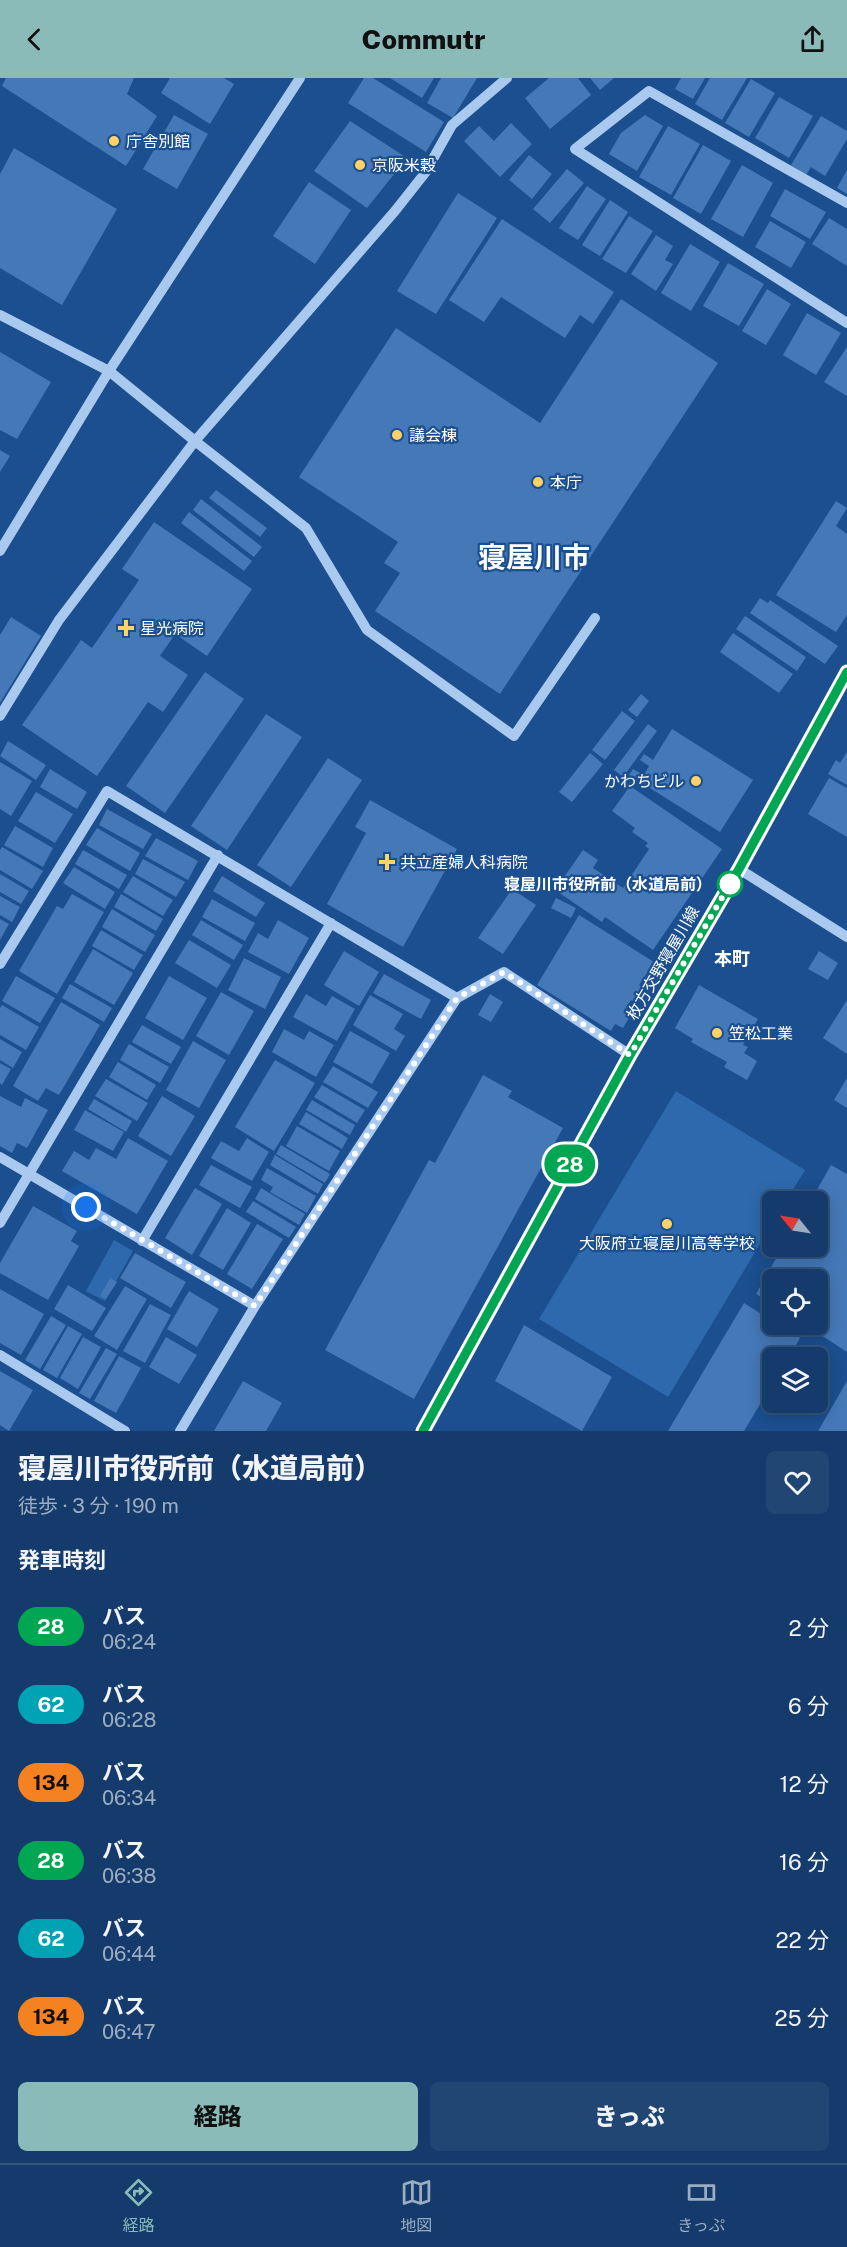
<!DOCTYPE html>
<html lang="ja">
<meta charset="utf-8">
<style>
:root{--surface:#143b6b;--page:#214673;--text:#f1f3f6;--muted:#9dadc1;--line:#33557e;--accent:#8bbbb9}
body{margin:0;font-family:"Public Sans","Noto Sans JP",sans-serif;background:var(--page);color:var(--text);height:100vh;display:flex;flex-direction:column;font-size:22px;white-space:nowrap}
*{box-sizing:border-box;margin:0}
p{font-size:20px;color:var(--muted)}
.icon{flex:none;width:33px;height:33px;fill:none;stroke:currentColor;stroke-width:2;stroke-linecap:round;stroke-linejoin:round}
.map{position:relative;height:1353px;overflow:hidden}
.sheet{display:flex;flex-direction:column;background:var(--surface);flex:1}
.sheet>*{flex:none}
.badge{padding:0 12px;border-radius:20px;font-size:21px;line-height:39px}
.needle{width:39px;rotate:300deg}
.controls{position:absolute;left:762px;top:1113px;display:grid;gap:12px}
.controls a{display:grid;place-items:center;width:66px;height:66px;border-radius:9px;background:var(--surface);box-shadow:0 3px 15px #0003,0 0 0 2px var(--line);font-size:30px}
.you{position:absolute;width:30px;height:30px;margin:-15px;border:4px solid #fff;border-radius:50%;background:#1a73e8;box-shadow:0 0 0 9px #1a73e833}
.map>.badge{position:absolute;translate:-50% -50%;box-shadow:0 0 0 3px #fff}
h2{padding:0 18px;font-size:22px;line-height:54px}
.round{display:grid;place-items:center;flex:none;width:63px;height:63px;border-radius:9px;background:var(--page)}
.overview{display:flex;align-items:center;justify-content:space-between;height:102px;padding:0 18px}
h1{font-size:28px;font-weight:800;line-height:45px}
.cta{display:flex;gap:12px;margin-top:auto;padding:12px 18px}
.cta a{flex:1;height:69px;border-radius:9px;background:var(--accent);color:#111;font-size:24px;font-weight:800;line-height:69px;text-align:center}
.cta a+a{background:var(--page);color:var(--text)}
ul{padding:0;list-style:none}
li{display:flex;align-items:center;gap:18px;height:78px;padding:0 18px}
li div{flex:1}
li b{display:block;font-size:22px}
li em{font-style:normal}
li .badge{min-width:66px;font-weight:700;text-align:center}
header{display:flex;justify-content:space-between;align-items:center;height:78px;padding:0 18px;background:var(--accent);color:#111;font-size:27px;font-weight:800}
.dock{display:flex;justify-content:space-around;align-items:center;height:84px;border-top:2px solid var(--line);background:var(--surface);font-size:16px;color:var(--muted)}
.dock a{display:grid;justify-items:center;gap:3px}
.dock .on{color:var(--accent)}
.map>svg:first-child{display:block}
</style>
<header><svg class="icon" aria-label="back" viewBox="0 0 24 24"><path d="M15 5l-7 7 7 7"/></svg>Commutr<svg class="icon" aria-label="share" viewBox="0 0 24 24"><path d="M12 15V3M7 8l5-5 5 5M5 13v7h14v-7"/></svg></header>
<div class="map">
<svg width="847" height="1353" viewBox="0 0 847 1353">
<rect width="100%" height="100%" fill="#1b4f8f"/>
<path fill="#2e69ad" d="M676 1013 805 1092 786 1123 772 1124V1146L668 1319 539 1241Z
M114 1162 133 1173 105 1223 86 1213Z"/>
<path fill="#4478b7" d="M6 0H134L127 16 157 38 126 88 2 8Z
M170 0H224L234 6 210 46 161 15Z
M364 0H373L444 44 426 74 348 25Z
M390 0H434L422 20Z
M441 0H477L453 40 427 25Z
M549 0H578L591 17 550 51 525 20Z
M590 0H614L600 12Z
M681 0H705L693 21 675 11Z
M710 0H747L722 42 695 26Z
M751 1 775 15 749 59 725 45Z
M779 19 813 38 789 80 755 60Z
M174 37 208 56 177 111 143 91Z
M645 37 663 48 637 93 609 76 621 55Z
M821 38 847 53V61L825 98 811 89 806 97 791 87Z
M350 43 407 80 367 130 314 93Z
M511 45 532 66 500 99 464 63 479 48 494 63Z
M668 48 700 66 671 117 639 99Z
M703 67 731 83 701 136 673 120Z
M14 70 117 131 62 227 0 190V96Z
M529 77 552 96 532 121 509 102Z
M742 87 773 105 743 159 711 141Z
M567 91 584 105 550 145 533 131Z
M847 92V116L837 110Z
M309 104 351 132 315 186 273 158Z
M587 108 606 121 578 162 559 150Z
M785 111 826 134 810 161 770 138Z
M458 115 497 140 436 236 397 213Z
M610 122 628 134 600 178 582 167Z
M629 138 653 153 626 195 602 181Z
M829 140 847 151V188L812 166Z
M502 141 614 214 593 246 580 237 565 260 501 219 484 244 449 222Z
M770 143 806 164 791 190 755 169Z
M656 157 673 168 665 182 673 186 656 213 631 196Z
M690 166 720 184 691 233 661 215Z
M728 185 764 206 739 248 703 228Z
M767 211 791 226 766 267 742 253Z
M621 221 718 285 500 616 375 533 400 495 384 485 398 464 299 399 396 250 540 345Z
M807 235 841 255 816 297 783 277Z
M847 269V318L824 304Z
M0 274 51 304 17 361 0 352Z
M0 372 10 378 0 394Z
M216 412 267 450 260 459 209 420Z
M201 421 262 469 254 479 193 432Z
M836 423 847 430 836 448 847 456V537L836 554 776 517Z
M189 434 252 483 244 493 181 445Z
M154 444 252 511 207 578 175 556 160 578 188 597 163 634 148 624 97 698 22 647 81 562 92 570 139 502 122 491Z
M760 520 768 525 770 522 838 568 825 586 750 535Z
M745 538 806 579 797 593 736 551Z
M11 539 41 558 0 625V557Z
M733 555 793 596 779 615 720 574Z
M205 594 244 621 165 735 126 708Z
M641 616 649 623 637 639 628 632Z
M622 633 635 643 605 682 592 672Z
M266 636 302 659 227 772 191 748Z
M648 646 657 653 623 699 614 692Z
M672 651 753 702 720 754 629 697 633 691 644 697 649 688 640 682 644 676 653 682Z
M8 663 46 687 36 702 0 678Z
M847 674V707L828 696 836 682 840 685Z
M590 675 603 686 572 724 559 714Z
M328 680 362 702 291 809 257 787Z
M0 684 32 703 11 738 0 731Z
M50 691 87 714 77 731 40 709Z
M829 700 847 710V759L808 736Z
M630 708 722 771 653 872 605 839 602 844 555 812 583 772 598 782 593 790 623 810 649 771 645 768 648 765 632 754 635 750 612 733Z
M36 714 73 736 55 765 18 743Z
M370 722 457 771 403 869 327 826 366 755 355 749Z
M107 731 152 756 143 771 99 747Z
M15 748 53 770 43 789 4 767Z
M97 750 140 775 130 793 86 767Z
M156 760 198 783 188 802 145 778Z
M2 769 43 793 32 811 0 792V772Z
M83 772 127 797 119 811 75 786Z
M143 781 185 804 176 819 135 796Z
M74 789 115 814 105 831 63 805Z
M0 796 29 813 21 826 0 814Z
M133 798 173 822 163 838 123 814Z
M222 798 265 825 256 839 213 813Z
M512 811 536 827 503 876 478 860Z
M72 816 104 834 57 916 19 893 57 828 63 831Z
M121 816 163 841 156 853 114 829Z
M0 818 20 829 12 844 0 837Z
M556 820 576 830 571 840 551 830Z
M212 821 255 845 245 863 202 839Z
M112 831 155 857 145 874 102 849Z
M579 837 654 884 639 907 644 910 635 925 631 922 626 930 632 935 623 950 615 946 611 953 537 907Z
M0 841 9 846 0 862Z
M201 842 243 867 234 882 192 857Z
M278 842 309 860 289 896 248 874 258 855 268 861Z
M101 852 143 877 134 892 92 868Z
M189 862 231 887 217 910 175 885Z
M93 871 133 895 114 927 74 904Z
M344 873 379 894 359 928 324 907Z
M819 873 838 885 828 902 808 891Z
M244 880 281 899 265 931 228 912Z
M384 896 431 922 421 941 373 915Z
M16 898 55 920 40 945 2 923Z
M169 898 207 920 183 962 145 940Z
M70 906 112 930 104 944 62 920Z
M699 907 758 941 743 967 748 969 744 975 757 983 747 1002 724 989 727 984 691 964 693 961 675 950Z
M221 914 254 933 229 977 196 958Z
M306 916 326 928 332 918 355 931 337 963 293 939Z
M490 916 503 924 491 944 478 937Z
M370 917 403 936 394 951 405 958 396 973 353 947Z
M847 922V976L823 960Z
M61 924 100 947 59 1017 46 1010 38 1023 13 1008Z
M2 927 39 949 26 972 0 957V930Z
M142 947 181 969 171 986 132 964Z
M284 951 304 962 309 953 334 967 316 999 272 974Z
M350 953 390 975 372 1006 333 984Z
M0 961 22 974 13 990 0 982Z
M193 963 226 982 199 1030 166 1012Z
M129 966 169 989 160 1005 120 982Z
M275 982 315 1005 274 1073 235 1049Z
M118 984 156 1007 147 1022 109 999Z
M0 985 11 991 2 1007 0 1005Z
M333 988 378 1014 368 1030 323 1004Z
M483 997 512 1013 508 1019 563 1050 414 1321 325 1272 429 1082 435 1085Z
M847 1000V1030L834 1022Z
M106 1001 148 1025 137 1043 95 1018Z
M322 1007 365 1032 357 1045 314 1019Z
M0 1018 21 1029 25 1020 48 1032 27 1070 17 1065 12 1075 0 1068Z
M162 1018 195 1038 171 1078 138 1058Z
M94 1021 132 1043 126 1054 88 1031Z
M312 1022 355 1047 350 1057 306 1032Z
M85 1032 124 1054 113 1073 74 1052Z
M306 1034 348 1060 342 1071 299 1046Z
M297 1048 340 1073 329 1093 286 1068Z
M128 1060 168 1083 137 1136 62 1093 74 1073 89 1082 96 1070 116 1081Z
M247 1060 269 1074 252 1103 211 1080 221 1063 239 1073Z
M281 1067 330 1096 325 1105 276 1076Z
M275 1077 323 1106 318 1116 270 1087Z
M211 1087 252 1109 240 1130 199 1107Z
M831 1087 847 1096V1274L804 1246H818V1202H772V1226L756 1216 783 1168H818V1124H810Z
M267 1090 316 1118 307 1135 270 1114 273 1109 261 1102Z
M195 1110 222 1126 192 1177 165 1160Z
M261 1110 305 1136 299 1147 255 1121Z
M253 1123 296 1149 289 1160 246 1134Z
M33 1128 77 1153 71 1163 79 1168 48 1222 0 1195V1185Z
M227 1130 251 1145 223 1192 199 1178Z
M257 1146 283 1161 252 1211 227 1196Z
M135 1175 186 1204 171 1230 120 1200Z
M110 1200 117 1204 106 1221 100 1218Z
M68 1207 106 1230 92 1253 54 1231Z
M125 1208 147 1221 117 1272 94 1258Z
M0 1211 44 1236 21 1277 0 1265Z
M189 1213 219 1231 197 1269 167 1251Z
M744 1225 772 1243V1246H778L800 1260 789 1280H772V1306L744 1353H668Z
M150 1226 171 1237 145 1285 123 1273Z
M51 1238 66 1247 40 1291 25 1282Z
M524 1247 612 1299 582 1353 495 1303Z
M68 1248 82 1256 57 1300 43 1292Z
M83 1259 101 1269 78 1311 60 1300Z
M166 1259 197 1277 179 1306 149 1289Z
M106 1270 117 1276 90 1321 79 1315Z
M119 1278 141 1290 116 1335 94 1323Z
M0 1293 33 1312 9 1353 0 1347Z
M243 1303 282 1325 266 1353H214Z
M847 1303V1353H818Z"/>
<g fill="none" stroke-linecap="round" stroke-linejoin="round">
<path stroke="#a9c9ee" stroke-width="10" d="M507 0 452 47 425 95 395 133 195 363 306 450 367 552 514 658 595 540
M847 125 649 13 575 71 847 245
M0 237 109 293 195 363 59 542 0 638
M0 473 109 293 300 0
M739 791 847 859
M0 886 107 713 457 920 504 894 630 977
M0 1079 255 1228
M0 1145 218 777
M142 1163 331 845
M0 1277 125 1353
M180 1353 255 1228 457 920"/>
<path stroke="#f0f6ff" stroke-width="15" d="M423 1353 630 977 739 791 847 594"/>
</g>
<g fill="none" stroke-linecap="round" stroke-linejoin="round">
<g stroke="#fff" stroke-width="14">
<path id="line" d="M423 1353 630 977 739 791 847 594"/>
</g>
<use href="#line" stroke="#00a651" stroke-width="9"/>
<path stroke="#fff" stroke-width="6" stroke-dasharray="0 10.8" d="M86 1129 255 1228 457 920 504 894 630 977 730 806"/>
</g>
<g fill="#ffd166" stroke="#1b4f8f" stroke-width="2">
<circle cx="114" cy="63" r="6"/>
<circle cx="360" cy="87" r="6"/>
<circle cx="397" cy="357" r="6"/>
<circle cx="538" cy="404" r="6"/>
<path d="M123 541h6v6h6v6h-6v6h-6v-6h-6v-6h6z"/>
<circle cx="696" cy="703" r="6"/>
<path d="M384 775h6v6h6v6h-6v6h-6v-6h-6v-6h6z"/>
<circle cx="717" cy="955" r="6"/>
<circle cx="667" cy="1146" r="6"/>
</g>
<circle fill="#fff" stroke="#00a651" stroke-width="3" cx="730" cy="806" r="12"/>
<g text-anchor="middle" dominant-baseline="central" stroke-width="4.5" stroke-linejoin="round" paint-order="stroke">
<g font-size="16" fill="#fff" stroke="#1b4f8f" text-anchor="start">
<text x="126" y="63">庁舎別館</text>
<text x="372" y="87">京阪米穀</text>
<text x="409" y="357">議会棟</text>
<text x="550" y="404">本庁</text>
<text x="140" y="550">星光病院</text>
<text x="684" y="703" text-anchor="end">かわちビル</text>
<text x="400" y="784">共立産婦人科病院</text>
<text x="729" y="955">笠松工業</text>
<text x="667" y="1165" text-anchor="middle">大阪府立寝屋川高等学校</text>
</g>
<g font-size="16" font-weight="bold" fill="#fff" stroke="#1b4f8f" text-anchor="end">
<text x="712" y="806">寝屋川市役所前（水道局前）</text>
</g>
<g font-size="16" fill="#fff" stroke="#1b4f8f">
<text transform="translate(663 885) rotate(-60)">枚方交野寝屋川線</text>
</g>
<g font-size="18" font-weight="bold" fill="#fff" stroke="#1b4f8f">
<text x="732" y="880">本町</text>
</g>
<g font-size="28" font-weight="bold" fill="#fff" stroke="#1b4f8f">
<text x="534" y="478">寝屋川市</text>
</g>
</g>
</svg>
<div class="controls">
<a><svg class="needle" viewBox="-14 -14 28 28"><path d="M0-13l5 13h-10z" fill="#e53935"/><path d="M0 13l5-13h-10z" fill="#9dadc1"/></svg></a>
<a><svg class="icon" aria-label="locate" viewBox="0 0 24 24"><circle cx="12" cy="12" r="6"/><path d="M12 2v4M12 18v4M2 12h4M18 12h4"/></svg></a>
<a><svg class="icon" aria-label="layers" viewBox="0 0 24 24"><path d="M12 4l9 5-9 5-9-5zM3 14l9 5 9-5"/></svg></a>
</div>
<div class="you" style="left:86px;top:1129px"></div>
<b class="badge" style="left:570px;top:1086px;background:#00a651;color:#fff">28</b>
</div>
<section class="sheet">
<div class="overview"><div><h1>寝屋川市役所前（水道局前）</h1><p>徒歩 · 3 分 · 190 m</p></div><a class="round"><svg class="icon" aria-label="heart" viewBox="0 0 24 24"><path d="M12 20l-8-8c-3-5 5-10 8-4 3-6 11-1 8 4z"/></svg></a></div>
<h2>発車時刻</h2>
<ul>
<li><span class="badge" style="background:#00a651;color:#fff">28</span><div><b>バス</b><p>06:24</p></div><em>2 分</em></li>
<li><span class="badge" style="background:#00a3b4;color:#fff">62</span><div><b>バス</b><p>06:28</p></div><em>6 分</em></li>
<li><span class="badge" style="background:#f58220;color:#111">134</span><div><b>バス</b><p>06:34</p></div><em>12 分</em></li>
<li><span class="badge" style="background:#00a651;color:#fff">28</span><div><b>バス</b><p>06:38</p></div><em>16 分</em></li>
<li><span class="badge" style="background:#00a3b4;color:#fff">62</span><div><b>バス</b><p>06:44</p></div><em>22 分</em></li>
<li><span class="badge" style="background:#f58220;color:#111">134</span><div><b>バス</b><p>06:47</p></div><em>25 分</em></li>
</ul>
<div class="cta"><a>経路</a><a>きっぷ</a></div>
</section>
<nav class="dock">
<a class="on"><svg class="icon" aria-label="directions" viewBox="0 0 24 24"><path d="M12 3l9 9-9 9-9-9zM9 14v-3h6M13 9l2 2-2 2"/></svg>経路</a>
<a><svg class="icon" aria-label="map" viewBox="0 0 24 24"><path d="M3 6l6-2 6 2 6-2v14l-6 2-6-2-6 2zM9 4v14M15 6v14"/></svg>地図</a>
<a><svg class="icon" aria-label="tickets" viewBox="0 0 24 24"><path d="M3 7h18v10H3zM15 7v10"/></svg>きっぷ</a>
</nav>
